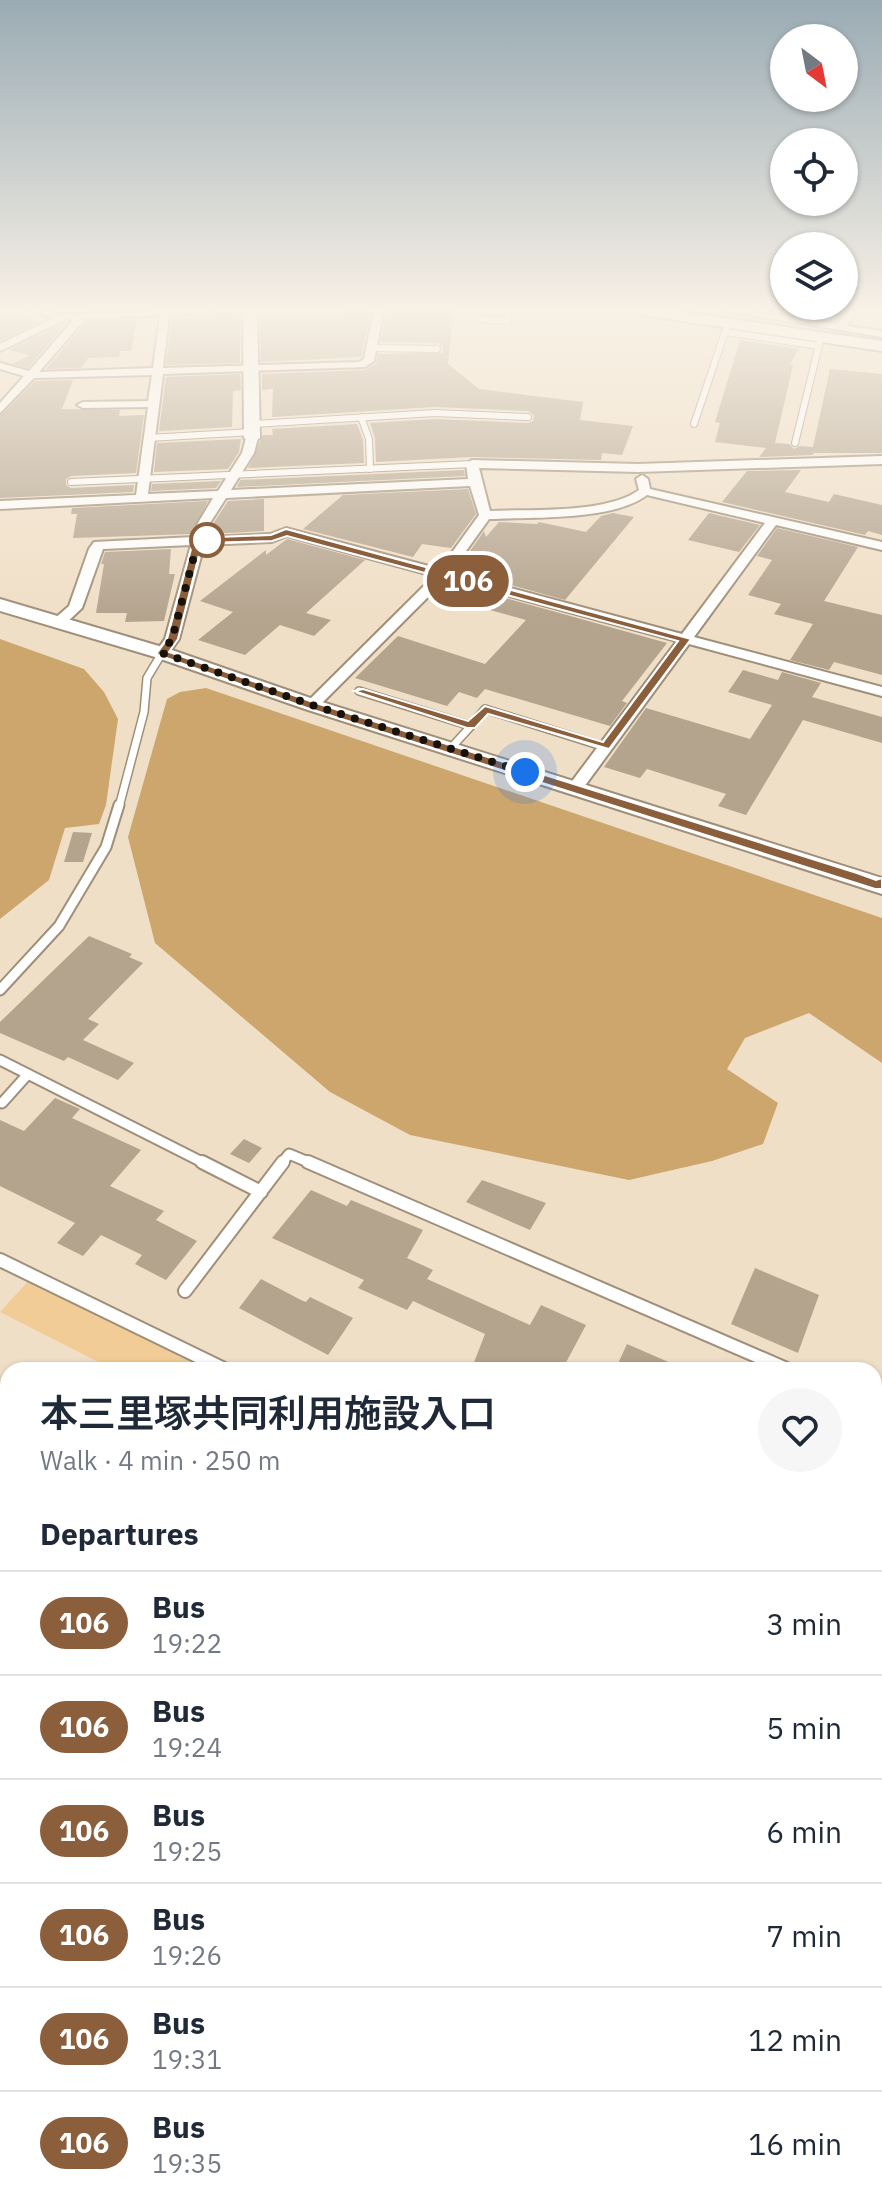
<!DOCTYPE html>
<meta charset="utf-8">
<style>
:root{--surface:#fff;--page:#f6f6f7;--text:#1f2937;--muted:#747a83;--line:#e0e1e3}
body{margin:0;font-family:"IBM Plex Sans","Noto Sans JP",sans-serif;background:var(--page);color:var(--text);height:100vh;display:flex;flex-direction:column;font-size:30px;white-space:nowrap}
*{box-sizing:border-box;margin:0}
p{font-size:26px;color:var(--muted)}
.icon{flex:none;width:44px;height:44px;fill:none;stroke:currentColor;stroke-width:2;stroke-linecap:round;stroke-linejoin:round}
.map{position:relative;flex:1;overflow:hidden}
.panel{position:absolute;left:0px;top:1362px;width:882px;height:850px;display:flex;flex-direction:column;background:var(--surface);border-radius:24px 24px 0 0;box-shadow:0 2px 6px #0004}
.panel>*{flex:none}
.badge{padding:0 16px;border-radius:26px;font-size:28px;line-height:52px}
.needle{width:52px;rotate:148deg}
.fabs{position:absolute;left:770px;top:24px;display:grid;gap:16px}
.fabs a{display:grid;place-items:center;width:88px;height:88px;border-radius:50%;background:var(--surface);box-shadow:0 2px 6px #0004;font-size:40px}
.you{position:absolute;width:40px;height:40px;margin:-20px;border:6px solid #fff;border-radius:50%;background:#1a73e8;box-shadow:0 0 0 12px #1a73e833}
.map>.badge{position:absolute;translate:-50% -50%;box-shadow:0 0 0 4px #fff}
h2{padding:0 40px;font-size:30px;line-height:72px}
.round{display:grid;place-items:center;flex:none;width:84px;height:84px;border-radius:42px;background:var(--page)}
.headline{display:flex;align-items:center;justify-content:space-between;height:136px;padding:0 40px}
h1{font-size:38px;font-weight:600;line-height:60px}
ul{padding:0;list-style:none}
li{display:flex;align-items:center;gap:24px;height:104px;padding:0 40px;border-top:2px solid var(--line)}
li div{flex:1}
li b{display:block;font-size:30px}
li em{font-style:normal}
li .badge{min-width:88px;font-weight:700;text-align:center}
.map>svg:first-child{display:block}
</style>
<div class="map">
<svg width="882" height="2211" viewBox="0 0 882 2211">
<rect width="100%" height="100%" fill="#f0dfc7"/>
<path fill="#f2cc97" d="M31 1278 208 1370H114L0 1312Z
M0 1399 8 1403V1929L0 1937Z
M0 2090 8 2096V2204H165L175 2211H0Z"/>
<path fill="#cda66d" d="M0 639 84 669 104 692 118 719 106 805 99 824 65 828 49 880 0 919Z
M206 688 882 918V1063L809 1013 745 1038 727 1069 778 1103 763 1144 712 1161 629 1180 410 1135 330 1092 155 943 128 837 167 699 180 692Z"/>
<path fill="#b4a48e" d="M345 310H371L361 357 261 362 260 317 345 314Z
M387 310H454L448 364 479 389 583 402 580 420 633 426 622 455 602 453 601 460 472 457 376 462 375 438 370 423 435 419 528 423 533 421 534 415 528 411 435 407 272 417 273 389 262 390V374L365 370 376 364 378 354 442 353 443 347 438 343 381 342Z
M0 312 39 322 0 341Z
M217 312H237V317H240V363L166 365 172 318 208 316Z
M137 319 131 351H120L119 357 88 358 81 368 46 369 86 322Z
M57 327 62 328 28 368 13 364 30 355 9 350Z
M740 340 799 349 790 364 793 365 775 443 789 444 794 449 800 446 813 447 830 369 882 374V453H814L812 455 759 457 766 448 715 442 720 423 715 422Z
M240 374 241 390 233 391 232 427 159 431 166 377Z
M73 380 62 409 120 410 119 416 144 415 136 473 71 476 66 479V485L71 488 134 485 133 492 0 498V416L35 381Z
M357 424 363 440 364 463 248 468 263 435H273L272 429Z
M241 439 239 452 228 469 154 472 157 443Z
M464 470 465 476 237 487 240 480Z
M801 470 785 492 829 502 834 494 882 505V535L868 531 865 535 722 502 747 471Z
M221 481 216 488 151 491 152 484Z
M468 489 476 514 451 548 422 544 413 557 303 529 343 495Z
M264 499V531L211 534 213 524 228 501Z
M208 501 192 534 73 538 77 514H71L72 508Z
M613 513 634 517 565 600 463 572 482 553 470 551 484 531 486 537 499 522 537 524 539 522 586 532 601 516Z
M709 513 760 525 739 552 688 540Z
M777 528 858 547 824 601 882 615V675L834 662 829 670 790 660 813 624 774 614 781 604 748 595 772 560 757 556Z
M287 539 365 560 306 613 331 620 314 636 280 625 245 655 198 640 233 612 200 601 266 550V555Z
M171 549 169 574H175L164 621 125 622 127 613H96L104 564H101L105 552Z
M451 583 556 612 667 643 622 701 627 703 610 726 485 689 477 698 459 692 447 706 355 678 398 636 485 664 526 620 439 596Z
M743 670 778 680 782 672 821 683 812 697 882 717V743L803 720 746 815 718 806 726 794 647 769 640 778 604 767 646 708 750 739 772 705 728 692Z
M73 832 92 833 83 862H64Z
M89 936 132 954 129 957 143 963 88 1019 99 1024 83 1040 134 1063 118 1080 68 1057 64 1061 0 1033V1022Z
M55 1098 80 1109 72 1118 141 1150 110 1186 164 1211 156 1220 197 1241 166 1280 135 1264 142 1255 101 1235 83 1256 57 1243 75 1223 0 1186V1120L24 1131Z
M244 1139 262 1148 249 1163 230 1154Z
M482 1180 546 1203 530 1230 466 1202Z
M311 1190 347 1206 351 1200 423 1230 407 1258 433 1270 427 1279 530 1325 541 1305 586 1325 562 1370H487L473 1365 485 1334 413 1301 407 1310 358 1288 364 1280 272 1238Z
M755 1268 819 1295 798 1353 731 1324Z
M261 1279 301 1300 306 1302 310 1297 353 1318 328 1355 239 1308Z
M627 1344 687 1370H615Z"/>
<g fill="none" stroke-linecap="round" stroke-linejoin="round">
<g stroke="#9f8f79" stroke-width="8">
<path id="lane-far4" d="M479 319 508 321 510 310
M725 332 819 346
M372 348 437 349
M361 417 369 439 370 469
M253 424 435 413 528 417
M694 424 728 323
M148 438 252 432
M795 443 821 337
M71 482 472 464"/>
</g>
<g stroke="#9f8f79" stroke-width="10">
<path id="lane-far3" d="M359 691 471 726 485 709 605 747
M450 749 471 726
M119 807 144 712 147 678 162 653"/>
</g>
<g stroke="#9f8f79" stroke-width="13">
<path id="lane-far2" d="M0 990 59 926 106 847 119 805
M0 1060 206 1164
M2 1103 28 1074
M281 1164 289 1154 313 1164"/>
</g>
<g stroke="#9f8f79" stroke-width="16">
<path id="lane-far1" d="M202 1162 261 1192
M308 1162 789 1370
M0 1260 226 1370
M185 1291 283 1162
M874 1406 882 1410"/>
</g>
<g stroke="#9f8f79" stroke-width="19">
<path id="lane" d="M874 1691 882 1695
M0 2017 8 2023
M269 2204 279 2211"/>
</g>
<g stroke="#9f8f79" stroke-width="4">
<path id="street" d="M27 310 63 314 213 310 208 313 169 315 163 368 359 362 364 359 374 310H384L374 361 365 367 163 374 148 494 218 491 242 453 246 438 252 435 258 438 254 453 231 490 468 479 466 464 472 460 638 464 882 456V464L638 472 479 468 490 511C530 509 606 514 639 490L636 479 642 475 648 479 650 489 882 542V550L776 525 694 637 882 687V696L689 644 581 791 575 793 567 788 677 641 446 579 317 708H307V702L434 576 287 536 272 542 204 545 179 639 167 656H157L155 653 165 639 191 545 103 549 82 608 64 625H54V619L69 606 89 549 94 542 194 537 198 523 213 498 0 509V501L136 495 148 407 83 408 77 405 83 402 148 401 152 375 34 378 0 413V403L24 376 0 369V363L29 371 74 319 65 320 0 351V344L54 318ZM160 315 153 368 39 372 85 319ZM470 486 479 515 440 569 286 528 270 534 207 537 210 523 226 498ZM647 495 765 523 682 634 451 572 489 519C532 517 613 521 647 495Z
M720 310H741L838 324 847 310H857L847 326 882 331V337Z"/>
</g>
<g stroke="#9f8f79" stroke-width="4">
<path id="secondary" d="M243 310H257L260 438 252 443 244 438Z
M0 599 169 649 319 701 882 878V894L305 709 155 657 0 611Z"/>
</g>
<g stroke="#9f8f79" stroke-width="4">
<path id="primary" d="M633 310H670L882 341V351L641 315Z"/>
</g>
<use href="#lane-far4" stroke="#fff" stroke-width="6"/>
<use href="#lane-far3" stroke="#fff" stroke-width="7"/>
<use href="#lane-far2" stroke="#fff" stroke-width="9"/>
<use href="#lane-far1" stroke="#fff" stroke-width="12"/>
<use href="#lane" stroke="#fff" stroke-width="15"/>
<use href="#street" fill="#fff" fill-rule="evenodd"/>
<use href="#secondary" fill="#fff" fill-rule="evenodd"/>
<use href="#primary" fill="#fff" fill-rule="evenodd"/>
</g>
<linearGradient id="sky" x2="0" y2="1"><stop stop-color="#9aabb4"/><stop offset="0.5" stop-color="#f8f1e6"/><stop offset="1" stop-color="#f8f1e6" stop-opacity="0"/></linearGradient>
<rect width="882" height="619" fill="url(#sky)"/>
<path fill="#8b5e3c" stroke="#fff" stroke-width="2" d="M286 529 691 639 609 749 488 714 475 728H467L354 691 363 689 468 721 485 706 603 742 678 641 287 536 272 541 202 543 178 639 169 652 316 703 857 873 876 880 882 878V889H875L307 708 158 655 157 653 167 639 194 538 271 535Z"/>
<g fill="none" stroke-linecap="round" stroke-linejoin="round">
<path stroke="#18120a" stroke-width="8" stroke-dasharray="0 14.4" d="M207 540 198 541 172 639 162 653 312 705 525 772"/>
</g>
<circle fill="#fff" stroke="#8b5e3c" stroke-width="4" cx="207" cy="540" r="16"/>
</svg>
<div class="fabs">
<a><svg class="needle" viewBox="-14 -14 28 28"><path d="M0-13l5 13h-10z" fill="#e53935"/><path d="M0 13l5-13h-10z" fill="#747a83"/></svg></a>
<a><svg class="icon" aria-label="locate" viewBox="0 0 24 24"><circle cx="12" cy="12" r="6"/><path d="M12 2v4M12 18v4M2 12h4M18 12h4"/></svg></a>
<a><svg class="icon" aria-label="layers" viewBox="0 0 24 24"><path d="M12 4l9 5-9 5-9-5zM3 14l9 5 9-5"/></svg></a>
</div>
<div class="you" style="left:525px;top:772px"></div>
<b class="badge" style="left:468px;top:581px;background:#8b5e3c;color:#fff">106</b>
<section class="panel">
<div class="headline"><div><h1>本三里塚共同利用施設入口</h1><p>Walk · 4 min · 250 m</p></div><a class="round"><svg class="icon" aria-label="heart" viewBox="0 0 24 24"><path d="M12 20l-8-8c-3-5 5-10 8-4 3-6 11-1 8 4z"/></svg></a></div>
<h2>Departures</h2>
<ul>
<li><span class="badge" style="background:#8b5e3c;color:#fff">106</span><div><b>Bus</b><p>19:22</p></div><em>3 min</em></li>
<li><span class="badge" style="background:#8b5e3c;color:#fff">106</span><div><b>Bus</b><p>19:24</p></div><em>5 min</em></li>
<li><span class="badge" style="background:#8b5e3c;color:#fff">106</span><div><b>Bus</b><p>19:25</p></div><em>6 min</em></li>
<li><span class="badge" style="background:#8b5e3c;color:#fff">106</span><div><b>Bus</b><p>19:26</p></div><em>7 min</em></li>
<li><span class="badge" style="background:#8b5e3c;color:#fff">106</span><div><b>Bus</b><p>19:31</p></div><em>12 min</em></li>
<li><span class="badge" style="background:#8b5e3c;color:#fff">106</span><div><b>Bus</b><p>19:35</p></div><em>16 min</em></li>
</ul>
</section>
</div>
